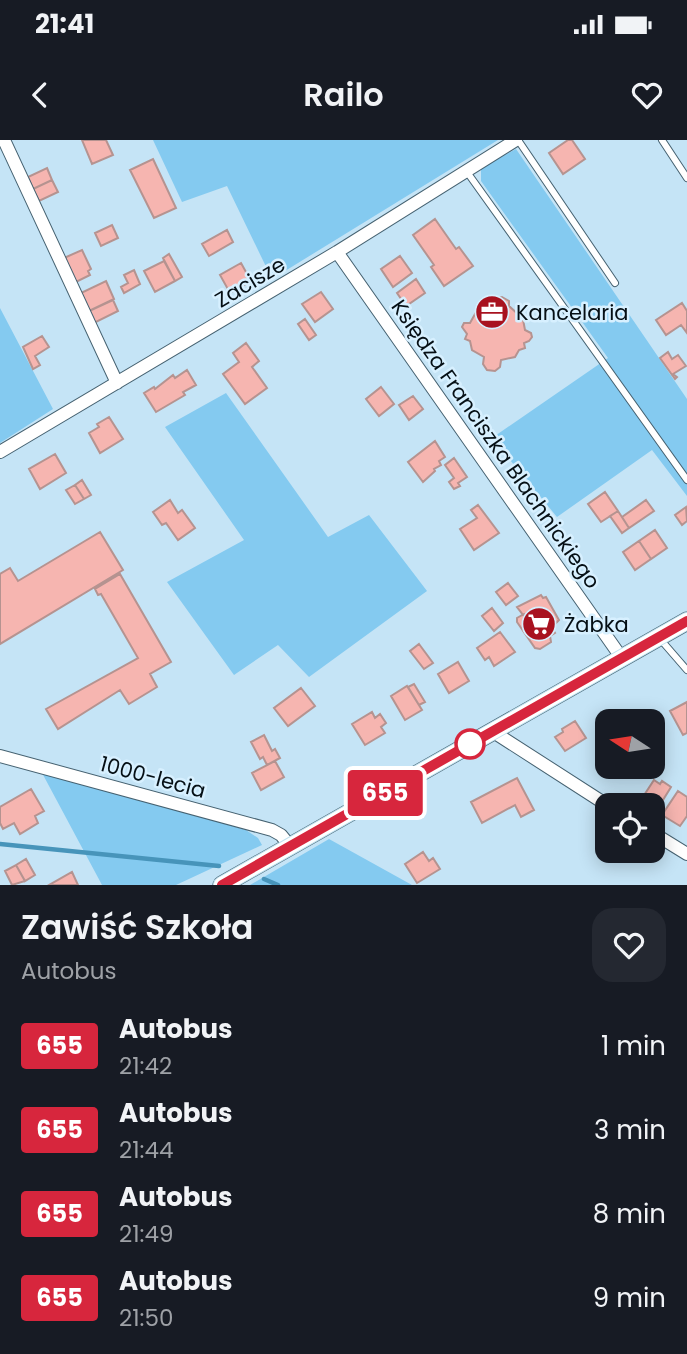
<!DOCTYPE html>
<html lang="pl">
<meta charset="utf-8">
<style>
:root{--surface:#171b24;--page:#242831;--text:#f1f3f6;--muted:#9ea1a6}
body{margin:0;font-family:Poppins,sans-serif;background:var(--page);color:var(--text);height:100vh;display:flex;flex-direction:column;font-size:26px;white-space:nowrap}
*{box-sizing:border-box;margin:0}
p{font-size:23px;color:var(--muted)}
.icon{flex:none;width:38px;height:38px;fill:none;stroke:currentColor;stroke-width:2;stroke-linecap:round;stroke-linejoin:round}
.map{position:relative;height:745px;overflow:hidden}
.panel{display:flex;flex-direction:column;background:var(--surface);flex:1}
.panel>*{flex:none}
.badge{padding:0 14px;border-radius:5px;font-size:24px;line-height:46px}
.needle{width:46px;rotate:282deg}
.buttons{position:absolute;left:595px;top:569px;display:grid;gap:14px}
.buttons a{display:grid;place-items:center;width:70px;height:70px;border-radius:14px;background:var(--surface);box-shadow:0 4px 18px #0003;font-size:35px}
.map>.badge{position:absolute;translate:-50% -50%;box-shadow:0 0 0 4px #fff}
.round{display:grid;place-items:center;flex:none;width:74px;height:74px;border-radius:21px;background:var(--page)}
.summary{display:flex;align-items:center;justify-content:space-between;height:119px;padding:0 21px}
h1{font-size:33px;font-weight:600;line-height:52px}
ul{padding:0;list-style:none}
li{display:flex;align-items:center;gap:21px;height:84px;padding:0 21px}
li div{flex:1}
li b{display:block;font-size:26px}
li em{font-style:normal}
li .badge{min-width:77px;font-weight:700;text-align:center}
.status{display:flex;justify-content:space-between;align-items:center;height:49px;padding:0 35px;background:var(--surface);direction:ltr}
.status svg{height:19px;fill:currentColor}
header{display:flex;justify-content:space-between;align-items:center;height:91px;padding:0 21px;background:var(--surface);font-size:32px;font-weight:600}
.map>svg:first-child{display:block}
</style>
<div class="status"><b>21:41</b><svg viewBox="0 0 49 12"><path d="M0 12V9h3v3zM5 12V6h3v6zM10 12V3h3v9zM15 12V0h3v12zM26 1h20v11H26zM47 4h2v5h-2z"/></svg></div>
<header><svg class="icon" aria-label="back" viewBox="0 0 24 24"><path d="M15 5l-7 7 7 7"/></svg>Railo<svg class="icon" aria-label="heart" viewBox="0 0 24 24"><path d="M12 20l-8-8c-3-5 5-10 8-4 3-6 11-1 8 4z"/></svg></header>
<div class="map">
<svg width="687" height="745" viewBox="0 0 687 745">
<rect width="100%" height="100%" fill="#c5e4f6"/>
<path fill="#84caf0" d="M153 0H498L272 139 227 46 182 62Z
M516 9 687 259V356L652 310 557 377 492 298 608 218 481 41V28Z
M0 168 53 269 0 303Z
M226 253 328 397 369 375 427 451 309 537 278 505 234 535 167 442 244 400 165 287Z
M41 631 246 690 258 698 262 705 176 745H102Z
M329 699 412 745H250Z"/>
<g fill="none" stroke-linecap="round" stroke-linejoin="round">
<path stroke="#4794ba" stroke-width="4.5" d="M0 704 219 726
M264 739 278 745"/>
</g>
<path fill="#f6b5b0" stroke="#b59390" stroke-width="2" d="M82 0H106L113 15 92 24Z
M568 0H572L585 19 563 34 549 13Z
M153 19 176 68 154 78 130 30Z
M47 28 52 40 33 49 28 37Z
M52 40 58 52 39 61 33 49Z
M435 79 456 109 459 107 473 126 444 146 431 127 434 125 413 95Z
M112 85 118 98 101 106 95 93Z
M227 90 233 102 209 116 202 104Z
M82 110 91 129 88 131 90 135 76 142 64 118Z
M169 114 182 137 175 141 163 118Z
M400 116 412 133 393 147 381 129Z
M164 121 175 141 155 152 144 131Z
M241 123 251 141 230 153 220 135Z
M134 130 140 144 124 153 121 147 128 143 124 135Z
M416 139 425 153 406 166 397 153Z
M106 141 114 159 89 171 81 153Z
M321 152 333 169 315 182 302 164Z
M502 157 509 161V166L519 175 522 174 525 190 531 193 532 197 529 201 524 203 525 208 519 210 515 217 501 220 500 227 495 231 487 230 483 224 484 217 472 210 470 201 465 199 467 194 462 187 464 183H470L479 167 481 169 494 164V159Z
M113 160 118 171 92 184 87 172Z
M682 163 687 171V193L681 185 666 195 656 180Z
M305 179 316 195 309 200 298 184Z
M42 196 49 207 35 216 40 225 33 229 23 207Z
M246 203 259 221 252 227 267 248 245 264 223 234 239 222 233 213Z
M668 212 672 219 678 215 686 226 673 234 677 237 675 239 660 218Z
M187 230 196 245 183 252 185 255 156 272 144 253 154 247 155 249 173 235 175 238Z
M381 247 394 264 379 276 366 259Z
M413 256 423 269 409 280 399 265Z
M109 277 123 299 100 313 89 293 99 287 97 284Z
M435 301 445 317 439 321 441 325 434 329 435 331 423 342 408 322Z
M55 314 66 333 40 349 29 329Z
M454 318 467 337 458 343 460 346 454 349 449 342 454 338 445 325Z
M82 340 91 355 84 359 75 345Z
M75 345 84 359 75 364 66 350Z
M605 352 618 371 601 382 588 364Z
M170 360 178 373 182 370 195 388 178 400 166 383 162 385 153 372Z
M646 360 654 371 629 388 622 377Z
M478 365 499 393 474 410 460 389 477 378 471 370Z
M686 367 687 381 682 385 675 375Z
M618 371 629 388 622 393 610 376Z
M655 390 667 408 651 419 639 401Z
M100 392 123 430 0 504V434L10 428 18 441Z
M639 401 651 419 635 430 623 412Z
M120 434 171 522 150 534 157 547 129 564 120 550 58 589 46 569 138 518 101 454 98 455 95 449Z
M508 443 518 456 506 465 496 452Z
M541 455 543 458 546 457 559 480 547 492 544 489 537 493 517 467Z
M492 468 503 483 494 491 482 476Z
M524 474 537 493 544 489 547 492 552 488 555 493 550 496 551 502 540 509 535 508 517 482V478Z
M500 492 515 512 494 526 489 517 485 520 477 508Z
M419 504 433 523 424 529 410 511Z
M458 522 469 541 449 553 438 534Z
M414 544 425 562 419 565 408 547Z
M407 546 422 570 405 580 391 556Z
M301 548 315 566 288 586 274 568Z
M687 562V593L683 595 670 571Z
M372 572 375 578 380 574 386 583 381 587 385 593 365 605 352 584Z
M575 581 586 598 565 611 555 597 563 592 562 589Z
M264 595 272 611 275 609 280 618 267 625 263 617 260 619 251 602Z
M275 621 284 637 261 650 252 633Z
M517 638 534 670 521 677 515 665 482 683 471 662Z
M654 640 660 644 662 641 671 647 658 668 650 663 642 665 639 663Z
M31 649 44 671 35 676 38 683 20 694 14 683 3 689 0 683V667Z
M678 651 687 657V676L680 686 662 675Z
M423 712 429 721 433 718 440 729 417 743 405 724Z
M26 719 35 735 25 741 16 725Z
M16 725 25 741 12 745 5 731Z
M72 732 78 745H49Z"/>
<g fill="none" stroke-linecap="round" stroke-linejoin="round">
<g stroke="#466271" stroke-width="8">
<path id="lane" d="M518 0 615 143
M662 0 687 38
M467 32 687 340
M661 500 687 530"/>
</g>
<g stroke="#466271" stroke-width="14">
<path id="street" d="M4 0 117 243
M337 112 621 517
M0 312 337 112 516 0
M492 591 607 665
M0 616 272 690 281 695 290 706
M653 693 687 714"/>
</g>
<g stroke="#466271" stroke-width="19">
<path id="secondary" d="M222 745 687 481"/>
</g>
<use href="#lane" stroke="#fff" stroke-width="6"/>
<use href="#street" stroke="#fff" stroke-width="12"/>
<use href="#secondary" stroke="#c0e2f0" stroke-width="18"/>
</g>
<g fill="none" stroke-linecap="round" stroke-linejoin="round">
<g stroke="#fff" stroke-width="16">
<path id="line" d="M222 745 687 481"/>
</g>
<use href="#line" stroke="#d7263d" stroke-width="10"/>
</g>
<defs>
<g id="office-disc" transform="scale(1.75)"><circle r="9.5" fill="#a8121f" stroke="#d7f0ff"/><path d="M-6-3h4V-5.5h4V-3h4V5H-6ZM-1-4.5V-3h2v-1.5ZM-6 0V1H6V0Z" fill="#fff"/></g>
<g id="supermarket-disc" transform="scale(1.75)"><circle r="9.5" fill="#a8121f" stroke="#d7f0ff"/><path d="M-6-5.5h2.5l.6 2H6L4.5 2H-2.5L-4.4-4H-6ZM-1.5 3.2a1.3 1.3 0 1 0 .1 0ZM3 3.2a1.3 1.3 0 1 0 .1 0Z" fill="#fff"/></g>
</defs>
<g fill-rule="evenodd">
<use href="#office-disc" x="492" y="172"/>
<use href="#supermarket-disc" x="539" y="484"/>
</g>
<circle fill="#fff" stroke="#d7263d" stroke-width="3.5" cx="470" cy="604" r="14"/>
<g text-anchor="middle" dominant-baseline="central" stroke-width="5" stroke-linejoin="round" paint-order="stroke">
<g font-size="21" fill="#050f15" stroke="#d7f0ff">
<text transform="translate(250 142) rotate(-31)">Zacisze</text>
<text transform="translate(496 304) rotate(55)">Księdza Franciszka Blachnickiego</text>
<text transform="translate(153 637) rotate(15)">1000-lecia</text>
</g>
<g font-size="21" fill="#050f15" stroke="#d7f0ff" text-anchor="start">
<text x="516" y="172">Kancelaria</text>
<text x="564" y="484">Żabka</text>
</g>
</g>
</svg>
<div class="buttons">
<a><svg class="needle" viewBox="-14 -14 28 28"><path d="M0-13l5 13h-10z" fill="#e53935"/><path d="M0 13l5-13h-10z" fill="#9ea1a6"/></svg></a>
<a><svg class="icon" aria-label="locate" viewBox="0 0 24 24"><circle cx="12" cy="12" r="6"/><path d="M12 2v4M12 18v4M2 12h4M18 12h4"/></svg></a>
</div>
<b class="badge" style="left:385px;top:653px;background:#d7263d;color:#fff">655</b>
</div>
<section class="panel">
<div class="summary"><div><h1>Zawiść Szkoła</h1><p>Autobus</p></div><a class="round"><svg class="icon" aria-label="heart" viewBox="0 0 24 24"><path d="M12 20l-8-8c-3-5 5-10 8-4 3-6 11-1 8 4z"/></svg></a></div>
<ul>
<li><span class="badge" style="background:#d7263d;color:#fff">655</span><div><b>Autobus</b><p>21:42</p></div><em>1 min</em></li>
<li><span class="badge" style="background:#d7263d;color:#fff">655</span><div><b>Autobus</b><p>21:44</p></div><em>3 min</em></li>
<li><span class="badge" style="background:#d7263d;color:#fff">655</span><div><b>Autobus</b><p>21:49</p></div><em>8 min</em></li>
<li><span class="badge" style="background:#d7263d;color:#fff">655</span><div><b>Autobus</b><p>21:50</p></div><em>9 min</em></li>
</ul>
</section>
